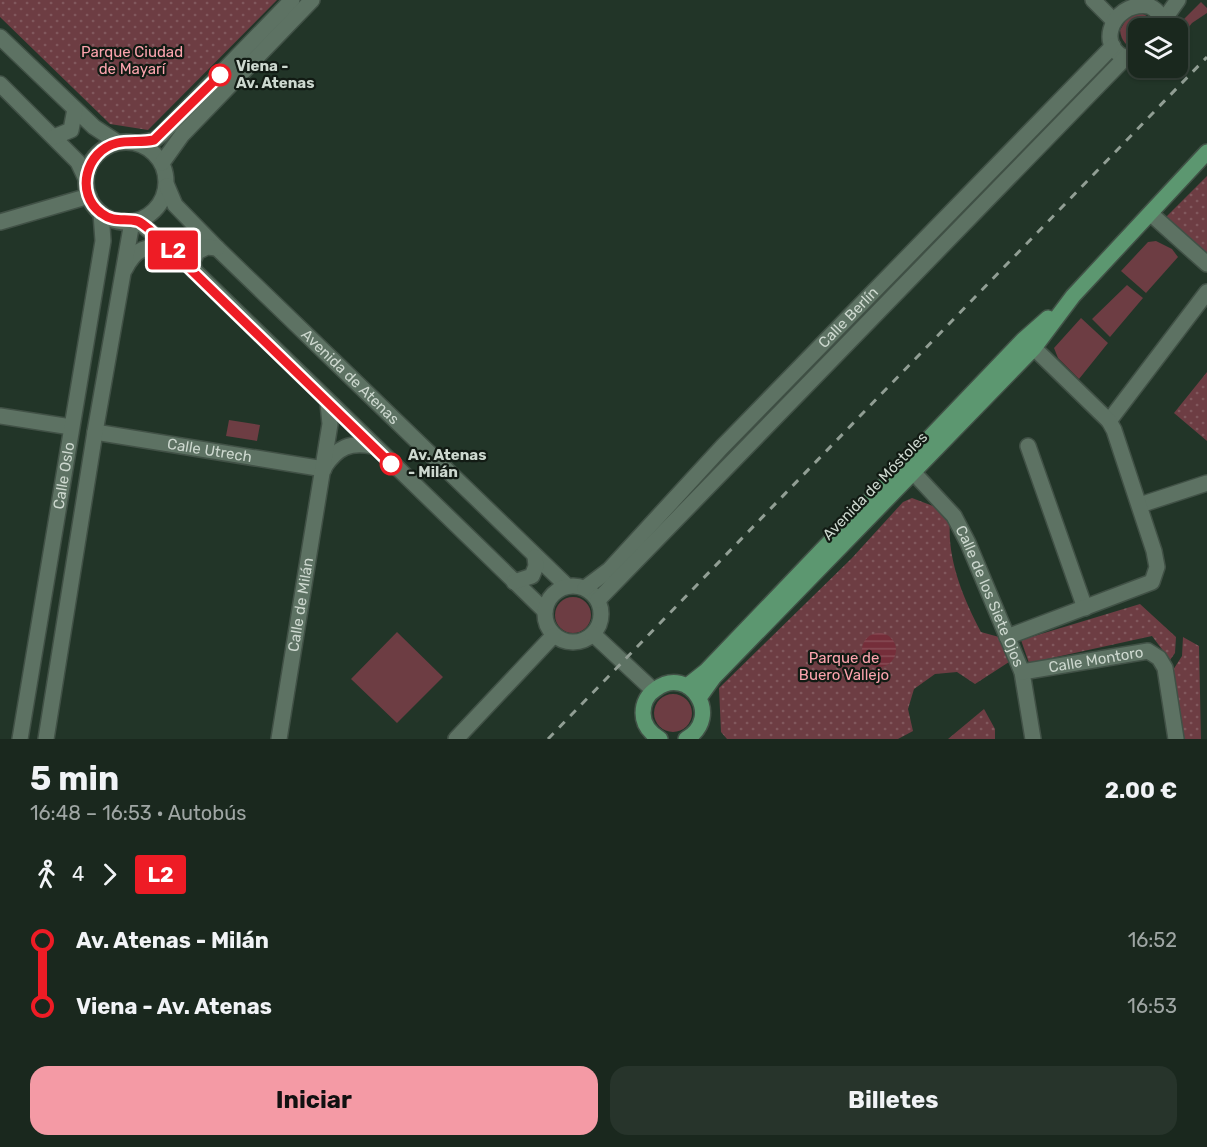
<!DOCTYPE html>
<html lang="es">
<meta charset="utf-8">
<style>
:root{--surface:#1a281e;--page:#27342b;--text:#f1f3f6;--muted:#9fa6a4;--line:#38443c;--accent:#f49aa5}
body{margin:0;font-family:Rubik,sans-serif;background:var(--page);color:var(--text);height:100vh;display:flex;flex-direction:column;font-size:22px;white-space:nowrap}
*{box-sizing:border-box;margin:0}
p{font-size:20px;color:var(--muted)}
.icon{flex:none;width:33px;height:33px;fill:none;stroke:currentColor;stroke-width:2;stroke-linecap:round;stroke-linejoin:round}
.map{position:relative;height:739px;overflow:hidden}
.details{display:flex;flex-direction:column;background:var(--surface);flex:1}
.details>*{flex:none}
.badge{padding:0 12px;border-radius:4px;font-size:21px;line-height:39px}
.buttons{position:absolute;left:1128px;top:18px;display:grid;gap:12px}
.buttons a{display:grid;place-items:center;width:60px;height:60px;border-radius:12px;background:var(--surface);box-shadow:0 2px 4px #0004,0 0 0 2px var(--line);font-size:30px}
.map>.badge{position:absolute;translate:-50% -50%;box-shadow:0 0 0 3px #fff}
.legs{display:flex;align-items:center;gap:9px;height:66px;padding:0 30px;font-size:20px}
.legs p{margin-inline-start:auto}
.headline{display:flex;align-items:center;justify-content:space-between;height:102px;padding:0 30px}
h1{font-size:33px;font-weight:700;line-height:45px}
.cta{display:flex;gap:12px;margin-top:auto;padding:12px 30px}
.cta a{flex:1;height:69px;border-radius:18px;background:var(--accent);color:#111;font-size:24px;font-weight:700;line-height:69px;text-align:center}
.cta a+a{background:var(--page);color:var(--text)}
ul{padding:0 30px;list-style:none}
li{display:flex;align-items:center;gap:21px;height:66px;font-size:22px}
li i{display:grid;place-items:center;width:9px;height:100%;margin:0 8px;background:currentColor}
li i::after{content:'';width:15px;height:15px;margin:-8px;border:4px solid;border-radius:50%;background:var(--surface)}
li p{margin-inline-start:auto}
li:first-child i{background:linear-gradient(#0000 50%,currentColor 0)}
li:last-child i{background:linear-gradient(currentColor 50%,#0000 0)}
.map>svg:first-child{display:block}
</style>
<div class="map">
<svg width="1207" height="739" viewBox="0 0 1207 739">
<defs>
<pattern id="park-dots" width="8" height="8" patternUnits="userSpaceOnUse" patternTransform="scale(1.5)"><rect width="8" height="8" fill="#6d3d43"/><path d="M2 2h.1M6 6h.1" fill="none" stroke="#81585d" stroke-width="1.8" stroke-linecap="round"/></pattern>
<pattern id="water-rules" width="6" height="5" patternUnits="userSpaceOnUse" patternTransform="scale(1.5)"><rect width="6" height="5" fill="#752e3a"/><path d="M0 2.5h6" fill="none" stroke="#874c55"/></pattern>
</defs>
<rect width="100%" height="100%" fill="#223528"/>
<path fill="#6d3d43" d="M1201 2 1207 8V13L1192 23 1178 41V25Z
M1141 13 1151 18 1156 28H1138V49C1127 48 1121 41 1120 30L1129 15Z
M1156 241 1172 249 1178 257 1146 293 1121 271 1148 242Z
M1127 285 1143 298 1110 337 1092 319Z
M1081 318 1108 343 1079 379 1058 358 1054 348Z
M229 420 260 425 257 441 226 436Z
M555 615a18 18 0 1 1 36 0a18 18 0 1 1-36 0Z
M397 632 443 677 397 723 351 679Z
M654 713a19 19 0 1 1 38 0a19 19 0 1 1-38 0Z"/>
<path fill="url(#park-dots)" d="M0 0H277L148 130 110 124 0 17Z
M1207 176V258L1164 219Z
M1207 372V441L1174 413Z
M912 498 933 506 950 521C947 559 963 598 981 632L999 637 1009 662 975 684 957 672 935 674 914 689 908 709 913 731 898 739H727L721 732 719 688 852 558 903 502Z
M1140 604 1176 637 1175 653 1170 660 1152 636 1029 663 1021 640Z
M1183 637 1199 646 1201 739H1184L1173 670 1182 656Z
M984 709 995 729V739H948Z"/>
<path fill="url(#water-rules)" d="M862 650a17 17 0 1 1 34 0a17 17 0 1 1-34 0Z"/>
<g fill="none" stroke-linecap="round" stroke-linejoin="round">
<g stroke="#415146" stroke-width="18">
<g id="minor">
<path d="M1093 0 1112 19"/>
<path d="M1163 21 1178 0"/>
<path d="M0 37 94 127 117 142"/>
<path d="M1138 60C1091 57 1109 0 1149 6 1159 10 1163 19 1165 28"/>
<path d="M0 84 78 162 86 179"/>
<path d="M54 137 71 130 75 109"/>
<circle cx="126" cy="182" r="40"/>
<path d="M139 143 154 140 161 135 292 0"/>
<path d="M162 163 182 135 312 0"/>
<path id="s1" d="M167 186 175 205 217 248 567 586"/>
<path d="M1151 214 1207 264"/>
<path d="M137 221 170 247 545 611"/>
<path d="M0 222 89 196"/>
<path d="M125 269C137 246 146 247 170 247"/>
<path d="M194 271 193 261 197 252 207 247 217 248"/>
<path d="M0 416 71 427"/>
<path d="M1109 421 1207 292"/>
<path id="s2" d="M95 432 324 469"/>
<path d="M1028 446 1085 608"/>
<path d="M325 466C338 447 350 442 372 446"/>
<path id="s3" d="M913 472 954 516 968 543 1022 672 1033 739"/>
<path d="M1140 505 1207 483"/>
<path d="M514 582 532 576 536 566 535 557"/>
<circle cx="573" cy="614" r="28"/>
<path id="s4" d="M585 588 609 570 722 447 1113 46"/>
<path d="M598 600 1126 57"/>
<path d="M593 634 653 690"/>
<path d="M1007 637 1152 582 1157 567 1154 551 1114 430 1109 421 1034 348"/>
<path id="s5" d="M1022 672 1148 651 1159 658 1165 668 1176 739"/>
<path id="s6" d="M20 739 103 241 101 213"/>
<path d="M46 739 95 432 132 222"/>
<path id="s7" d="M279 739 330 424 328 403"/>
<path d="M456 739 553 636"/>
</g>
</g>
<g stroke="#415146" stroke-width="18">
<path id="major" d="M687 686 706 671 1023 340 1048 318
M699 698 714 677 1034 348 1073 296 1207 152
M660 739C650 733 643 724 643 713 643 703 648 694 656 689 689 664 724 717 686 739"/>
</g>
<use href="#minor" stroke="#5d7263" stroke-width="15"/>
<use href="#major" stroke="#5c9770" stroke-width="15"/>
<path stroke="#919e94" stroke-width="3" stroke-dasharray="8 8" stroke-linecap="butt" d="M548 739 1207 57"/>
</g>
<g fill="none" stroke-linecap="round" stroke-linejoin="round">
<g stroke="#fff" stroke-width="14">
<path id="line-1" d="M220 75 154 140C141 143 129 140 117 143 85 151 75 194 101 213 114 223 124 218 137 221 141 222 146 227 149 229L391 464"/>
</g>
<use href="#line-1" stroke="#ee1c25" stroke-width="9"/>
</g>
<g fill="#fff" stroke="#ee1c25" stroke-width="3">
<circle cx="220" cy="75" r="10"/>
<circle cx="391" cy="464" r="10"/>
</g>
<g text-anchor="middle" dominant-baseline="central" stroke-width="4.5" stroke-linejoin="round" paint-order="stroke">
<g font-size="15" fill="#fca4ae" stroke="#121b14">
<text x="132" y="52">Parque Ciudad<tspan x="132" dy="17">de Mayarí</tspan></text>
<text x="844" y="658">Parque de<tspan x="844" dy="17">Buero Vallejo</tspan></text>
</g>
<g font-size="15" font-weight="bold" fill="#cdd8cf" stroke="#121b14" text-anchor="start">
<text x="236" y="66">Viena -<tspan x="236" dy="17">Av. Atenas</tspan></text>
<text x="408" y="455">Av. Atenas<tspan x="408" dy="17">- Milán</tspan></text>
</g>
<g font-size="15" fill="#cdd8cf" stroke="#121b14">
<text stroke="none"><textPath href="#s4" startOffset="378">Calle Berlín</textPath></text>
<text stroke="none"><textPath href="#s1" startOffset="266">Avenida de Atenas</textPath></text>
<text stroke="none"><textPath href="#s2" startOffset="116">Calle Utrech</textPath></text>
<text stroke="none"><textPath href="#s6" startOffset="267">Calle Oslo</textPath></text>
<text transform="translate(875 486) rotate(-46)">Avenida de Móstoles</text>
<text stroke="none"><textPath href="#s3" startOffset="148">Calle de los Siete Ojos</textPath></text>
<text stroke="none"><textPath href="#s7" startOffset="136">Calle de Milán</textPath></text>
<text stroke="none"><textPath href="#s5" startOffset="75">Calle Montoro</textPath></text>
</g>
</g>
</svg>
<div class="buttons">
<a><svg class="icon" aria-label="layers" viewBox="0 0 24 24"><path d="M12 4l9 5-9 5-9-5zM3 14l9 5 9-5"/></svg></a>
</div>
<b class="badge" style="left:173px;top:250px;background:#ee1c25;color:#fff">L2</b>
</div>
<section class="details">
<div class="headline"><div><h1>5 min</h1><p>16:48 – 16:53 · Autobús</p></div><b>2.00 €</b></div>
<div class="legs"><svg class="icon" aria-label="walk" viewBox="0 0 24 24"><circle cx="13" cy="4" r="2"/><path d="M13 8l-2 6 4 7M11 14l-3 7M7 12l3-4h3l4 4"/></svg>4<svg class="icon" aria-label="forward" viewBox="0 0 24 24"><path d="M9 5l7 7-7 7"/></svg><b class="badge" style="background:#ee1c25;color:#fff">L2</b></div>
<ul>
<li><i style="color:#ee1c25"></i><b>Av. Atenas - Milán</b><p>16:52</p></li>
<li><i style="color:#ee1c25"></i><b>Viena - Av. Atenas</b><p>16:53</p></li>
</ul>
<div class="cta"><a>Iniciar</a><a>Billetes</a></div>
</section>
